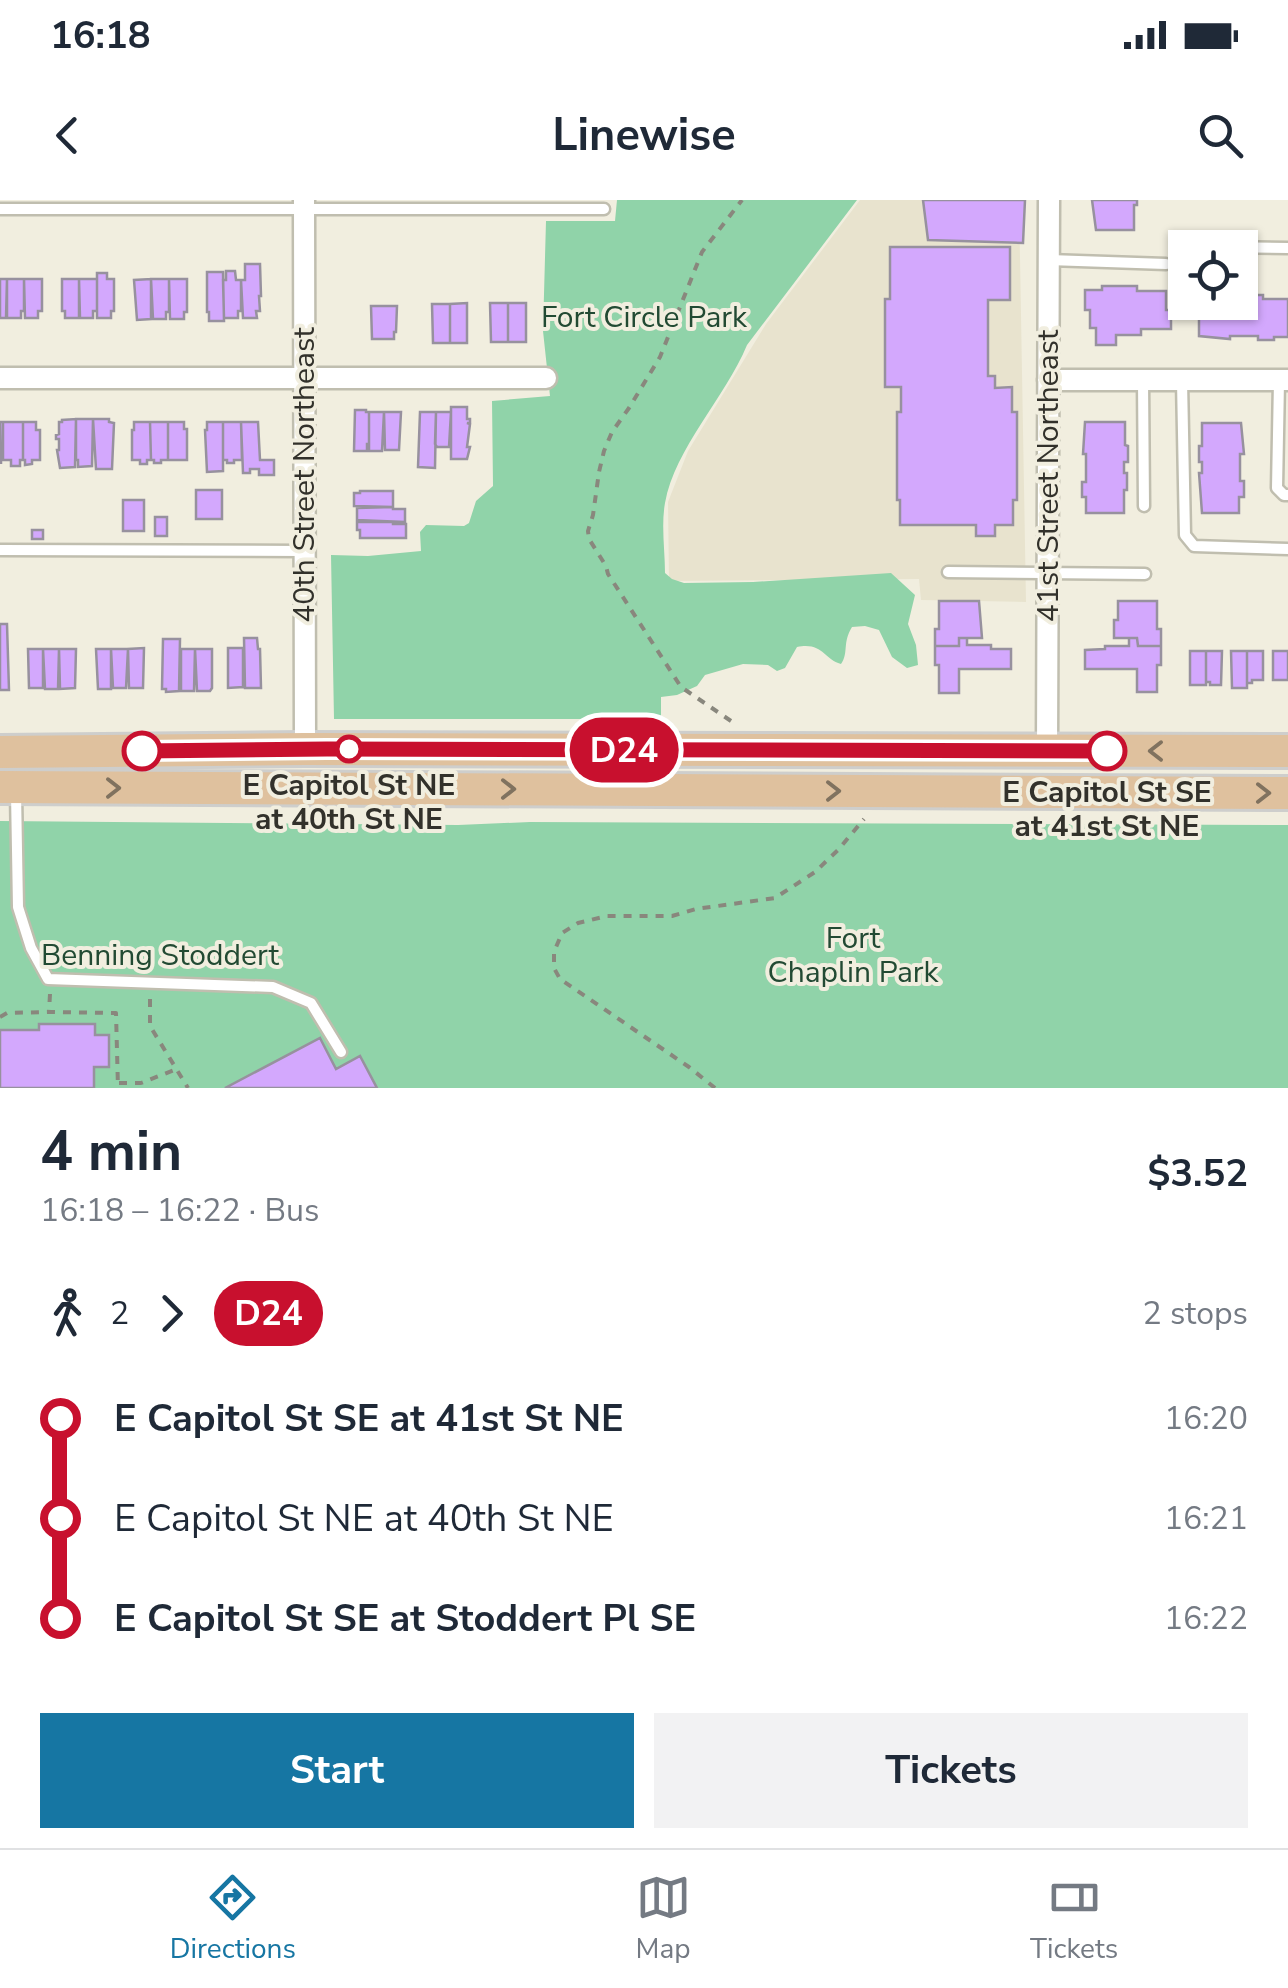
<!DOCTYPE html>
<meta charset="utf-8">
<style>
:root{--surface:#fff;--page:#f2f2f3;--text:#1f2937;--muted:#747a83;--line:#e0e1e3;--accent:#1676a3}
body{margin:0;font-family:"Nunito Sans",sans-serif;background:var(--page);color:var(--text);height:100vh;display:flex;flex-direction:column;font-size:38px;white-space:nowrap}
*{box-sizing:border-box;margin:0}
p{font-size:32px;color:var(--muted)}
.icon{flex:none;width:55px;height:55px;fill:none;stroke:currentColor;stroke-width:2;stroke-linecap:round;stroke-linejoin:round}
.map{position:relative;height:888px;overflow:hidden}
.sheet{display:flex;flex-direction:column;background:var(--surface);flex:1}
.sheet>*{flex:none}
.badge{padding:0 20px;border-radius:32px;font-size:35px;line-height:65px}
.buttons{position:absolute;left:1168px;top:30px;display:grid;gap:20px}
.buttons a{display:grid;place-items:center;width:90px;height:90px;border-radius:0px;background:var(--surface);box-shadow:0 2px 8px #0004;font-size:50px}
.map>.badge{position:absolute;translate:-50% -50%;box-shadow:0 0 0 5px #fff}
.legs{display:flex;align-items:center;gap:15px;height:110px;padding:0 40px;font-size:32px}
.legs p{margin-inline-start:auto}
.headline{display:flex;align-items:center;justify-content:space-between;height:170px;padding:0 40px}
h1{font-size:55px;font-weight:700;line-height:75px}
.action{display:flex;gap:20px;margin-top:auto;padding:20px 40px}
.action a{flex:1;height:115px;border-radius:0px;background:var(--accent);color:#fff;font-size:40px;font-weight:700;line-height:115px;text-align:center}
.action a+a{background:var(--page);color:var(--text)}
ul{padding:0 40px;list-style:none}
li{display:flex;align-items:center;gap:35px;height:100px;font-size:38px}
li i{display:grid;place-items:center;width:15px;height:100%;margin:0 12px;background:currentColor}
li i::after{content:'';width:25px;height:25px;margin:-12px;border:8px solid;border-radius:50%;background:var(--surface)}
li p{margin-inline-start:auto}
li:first-child i{background:linear-gradient(#0000 50%,currentColor 0)}
li:last-child i{background:linear-gradient(currentColor 50%,#0000 0)}
.status{display:flex;justify-content:space-between;align-items:center;height:70px;padding:0 50px;background:var(--surface);direction:ltr}
.status svg{height:28px;fill:currentColor}
header{display:flex;justify-content:space-between;align-items:center;height:130px;padding:0 40px;background:var(--surface);font-size:45px;font-weight:700}
.tabs{display:flex;justify-content:space-around;align-items:center;height:140px;border-top:2px solid var(--line);background:var(--surface);font-size:28px;color:var(--muted)}
.tabs a{display:grid;justify-items:center;gap:5px}
.tabs .on{color:var(--accent)}
.map>svg:first-child{display:block}
</style>
<div class="status"><b>16:18</b><svg viewBox="0 0 49 12"><path d="M0 12V9h3v3zM5 12V6h3v6zM10 12V3h3v9zM15 12V0h3v12zM26 1h20v11H26zM47 4h2v5h-2z"/></svg></div>
<header><svg class="icon" aria-label="back" viewBox="0 0 24 24"><path d="M15 5l-7 7 7 7"/></svg>Linewise<svg class="icon" aria-label="search" viewBox="0 0 24 24"><circle cx="10" cy="10" r="6"/><path d="M15 15l6 6"/></svg></header>
<div class="map">
<svg width="1288" height="888" viewBox="0 0 1288 888">
<rect width="100%" height="100%" fill="#f1eedf"/>
<path fill="#e8e3ce" d="M860 0H1019L1026 402 921 400 919 379 669 381 668 302 688 251 766 124Z"/>
<path fill="#90d3a9" d="M617 0H857L747 145C725 198 675 248 665 303 661 325 665 351 665 373L672 379 684 383 753 382 891 373 915 395 908 424 916 445 918 465 907 468 892 457 879 430 865 426 852 427C842 443 849 453 841 464 823 459 823 442 797 447L785 468 777 471 768 465 743 464 705 475 697 486 677 495 661 497V519H334L331 355 368 356 421 351 420 332 426 325 464 326 469 323 476 301 493 286 492 201 550 196 543 131 546 21H615Z
M0 621 458 625 530 622 1288 625V888H0Z"/>
<path fill="#d3a8fd" stroke="#97919e" stroke-width="2.5" d="M923 0H1025L1023 43 928 40Z
M1092 0H1137V5H1134V30H1096Z
M890 47H1010V100H988V176H995V188L1012 187V212H1017V300H1013V325H995V336H976V325H900V300H897V212H901V187H885V99H890Z
M245 64H260L261 96H259L260 111H256L257 118H243L241 80H245Z
M226 71H235L236 80H241V111H238V118H224L223 80H226Z
M207 72H223L224 121H209V112H207Z
M97 73H107V79H114V111H111V118H97Z
M0 79H7L6 118H0Z
M7 79H24V111H21V118H7Z
M24 79H42V111H38V118H25Z
M62 79H79V118H65V111H62Z
M79 79H97V111H93V118H80Z
M151 79V119L137 120 134 80Z
M151 79H169V112H166V119H153Z
M169 79H187V112H184V119H170Z
M1102 86H1137V91H1166V110H1171V129H1141V135H1116V145H1096V128H1090V110H1085V90H1102Z
M1250 95H1263V99H1288V137H1274V140H1258V136H1230V139L1199 136V102H1240V98H1250Z
M467 103V143H450V104Z
M490 103H508V142H491Z
M508 103H526V142H508Z
M432 104H450V143H433Z
M371 106H397L396 132H394V139H372Z
M451 207H467V219H470V223H467L470 224 467 247H470L467 259H451Z
M355 210H366V212H369V244H367V251H354Z
M369 212H384L382 251H369Z
M384 212H401L399 250H385Z
M420 212H436L435 268 418 267Z
M436 212H451L449 247H437L435 244Z
M76 219 75 267 60 268 57 250H59V239H56V235L59 234V222H62V220Z
M76 219H93L92 266 78 267V260H76Z
M93 219H109V222L114 223 112 269H96Z
M0 222H3V260H1V264Z
M3 222H23V260H20V266H11V260H3Z
M23 222H36V230H40V260H32V264L25 265V260H23Z
M134 222H150L151 260H147V264H140V260H132V230H134Z
M150 222H168V260H161V263H154V260H151Z
M168 222H184V229H187V260H168Z
M207 222H223V271L207 272 205 230H207Z
M223 222H241L242 260H234V263H227V260H223Z
M241 222H258L260 260H274V275H259V269H250V273H243Z
M1085 222H1125V245L1128 246V262H1124V273H1127V290H1124V313H1086V297H1082V282H1086V254H1083Z
M1202 223H1241L1244 254H1240V281H1244V297H1239V313H1202L1199 273H1202V262H1199V246H1202Z
M196 290H222V319H196Z
M360 291H393V307L354 306V293H360Z
M123 300H144V331H123Z
M393 307V309H405V322L357 320V308Z
M155 317H167V336H155Z
M357 322H393V324H406V338H360V330H357Z
M32 330H43V339H32Z
M939 401H979L982 438H959V446H935V429H939Z
M1118 401H1157V429H1161V446H1138L1137 438H1114V420H1118Z
M0 424H7L9 490H0Z
M244 438H257L258 449H260L261 488H245Z
M959 438H967V445H991V449H1011V469H959V493H939V465H935V446H959Z
M1129 438H1137L1138 446H1161V465H1157V492H1137V469H1085V450L1105 449V446H1129Z
M163 439H180L179 491 166 492V489H162Z
M144 448 143 488H129L128 449Z
M228 448H243V487L228 488Z
M28 449H43V488H29Z
M43 449H59L58 489H45Z
M59 449H76L75 488 60 489Z
M96 449H111V489H98Z
M111 449H128L126 488H113Z
M181 449H195L194 491H181Z
M195 449H212V488L210 491H197Z
M1190 451H1206V485H1190Z
M1206 451H1222L1221 485H1210V482H1206Z
M1231 451H1247V488H1232Z
M1247 451H1263V480H1252V483H1247Z
M1273 451H1288V480H1273Z
M39 824H95V835H109V867H94V888H0V830H39Z
M320 838 336 869 360 856 377 888H225Z"/>
<g fill="none" stroke-linecap="round" stroke-linejoin="round">
<g stroke="#c0beaf" stroke-width="15">
<path id="lane" d="M0 9H604
M1222 47 1288 48
M1049 60 1166 64
M1143 181 1144 306
M1182 181 1185 335 1194 346 1288 349
M1279 181 1277 288 1284 295H1288
M0 350 303 351
M948 372 1145 374
M16 593 18 707 31 748 48 779 273 787 311 803 341 852"/>
</g>
<g stroke="#c0beaf" stroke-width="25">
<path id="street" d="M304 0 305 549
M0 178H546
M1048 180H1288
M1047 551 1049 0"/>
</g>
<g stroke="#cececc" stroke-width="38">
<path id="primary" d="M0 552 305 549 1288 551
M0 587 1288 593"/>
</g>
<path stroke="#89877d" stroke-width="4" stroke-dasharray="8 8" stroke-linecap="butt" d="M731 521 681 487 608 374 606 366 589 339 588 331 593 315 599 272 604 251 612 232 629 208 660 157 702 52 742 0
M50 794 49 812 116 813 118 888
M150 799V826L188 888
M0 817 7 813 49 812
M119 883H141L177 869
M715 888 689 867 560 779 554 768V752L562 733 578 723 607 716H672L696 709 775 698 815 672 838 650 864 619"/>
<use href="#lane" stroke="#fff" stroke-width="10"/>
<use href="#street" stroke="#fff" stroke-width="20"/>
<use href="#primary" stroke="#dfc19e" stroke-width="32"/>
</g>
<defs><path id="oneway-chevron" d="M-2-3.5L2.5 0L-2 3.5" fill="none" stroke-width="1.6" stroke-linecap="round" stroke-linejoin="round" transform="scale(2.5)"/></defs>
<g stroke="#80725f">
<use href="#oneway-chevron" transform="translate(1156 551) rotate(-180)"/>
<use href="#oneway-chevron" transform="translate(113 588)"/>
<use href="#oneway-chevron" transform="translate(508 589)"/>
<use href="#oneway-chevron" transform="translate(833 591)"/>
<use href="#oneway-chevron" transform="translate(1263 593)"/>
</g>
<g fill="none" stroke-linecap="round" stroke-linejoin="round">
<g stroke="#fff" stroke-width="22">
<path id="line-1" d="M142 551 327 549 1107 551"/>
</g>
<use href="#line-1" stroke="#c8102e" stroke-width="15"/>
</g>
<g fill="#fff" stroke="#c8102e" stroke-width="5">
<circle cx="349" cy="549" r="12"/>
<circle cx="142" cy="551" r="18"/>
<circle cx="1107" cy="551" r="18"/>
</g>
<g text-anchor="middle" dominant-baseline="central" stroke-width="8" stroke-linejoin="round" paint-order="stroke">
<g font-size="30" fill="#224a33" stroke="#f1eedf">
<text x="644" y="117">Fort Circle Park</text>
<text x="853" y="738">Fort<tspan x="853" dy="34">Chaplin Park</tspan></text>
<text x="160" y="755">Benning Stoddert</text>
</g>
<g font-size="30" fill="#32312b" stroke="#f1eedf">
<text transform="translate(304 275) rotate(-90)">40th Street Northeast</text>
<text transform="translate(1048 276) rotate(-90)">41st Street Northeast</text>
</g>
<g font-size="30" font-weight="bold" fill="#32312b" stroke="#f1eedf">
<text x="349" y="585">E Capitol St NE<tspan x="349" dy="34">at 40th St NE</tspan></text>
<text x="1107" y="592">E Capitol St SE<tspan x="1107" dy="34">at 41st St NE</tspan></text>
</g>
</g>
</svg>
<div class="buttons">
<a><svg class="icon" aria-label="locate" viewBox="0 0 24 24"><circle cx="12" cy="12" r="6"/><path d="M12 2v4M12 18v4M2 12h4M18 12h4"/></svg></a>
</div>
<b class="badge" style="left:624px;top:550px;background:#c8102e;color:#fff">D24</b>
</div>
<section class="sheet">
<div class="headline"><div><h1>4 min</h1><p>16:18 – 16:22 · Bus</p></div><b>$3.52</b></div>
<div class="legs"><svg class="icon" aria-label="walk" viewBox="0 0 24 24"><circle cx="13" cy="4" r="2"/><path d="M13 8l-2 6 4 7M11 14l-3 7M7 12l3-4h3l4 4"/></svg>2<svg class="icon" aria-label="forward" viewBox="0 0 24 24"><path d="M9 5l7 7-7 7"/></svg><b class="badge" style="background:#c8102e;color:#fff">D24</b><p>2 stops</p></div>
<ul>
<li><i style="color:#c8102e"></i><b>E Capitol St SE at 41st St NE</b><p>16:20</p></li>
<li><i style="color:#c8102e"></i><span>E Capitol St NE at 40th St NE</span><p>16:21</p></li>
<li><i style="color:#c8102e"></i><b>E Capitol St SE at Stoddert Pl SE</b><p>16:22</p></li>
</ul>
<div class="action"><a>Start</a><a>Tickets</a></div>
</section>
<nav class="tabs">
<a class="on"><svg class="icon" aria-label="directions" viewBox="0 0 24 24"><path d="M12 3l9 9-9 9-9-9zM9 14v-3h6M13 9l2 2-2 2"/></svg>Directions</a>
<a><svg class="icon" aria-label="map" viewBox="0 0 24 24"><path d="M3 6l6-2 6 2 6-2v14l-6 2-6-2-6 2zM9 4v14M15 6v14"/></svg>Map</a>
<a><svg class="icon" aria-label="tickets" viewBox="0 0 24 24"><path d="M3 7h18v10H3zM15 7v10"/></svg>Tickets</a>
</nav>
